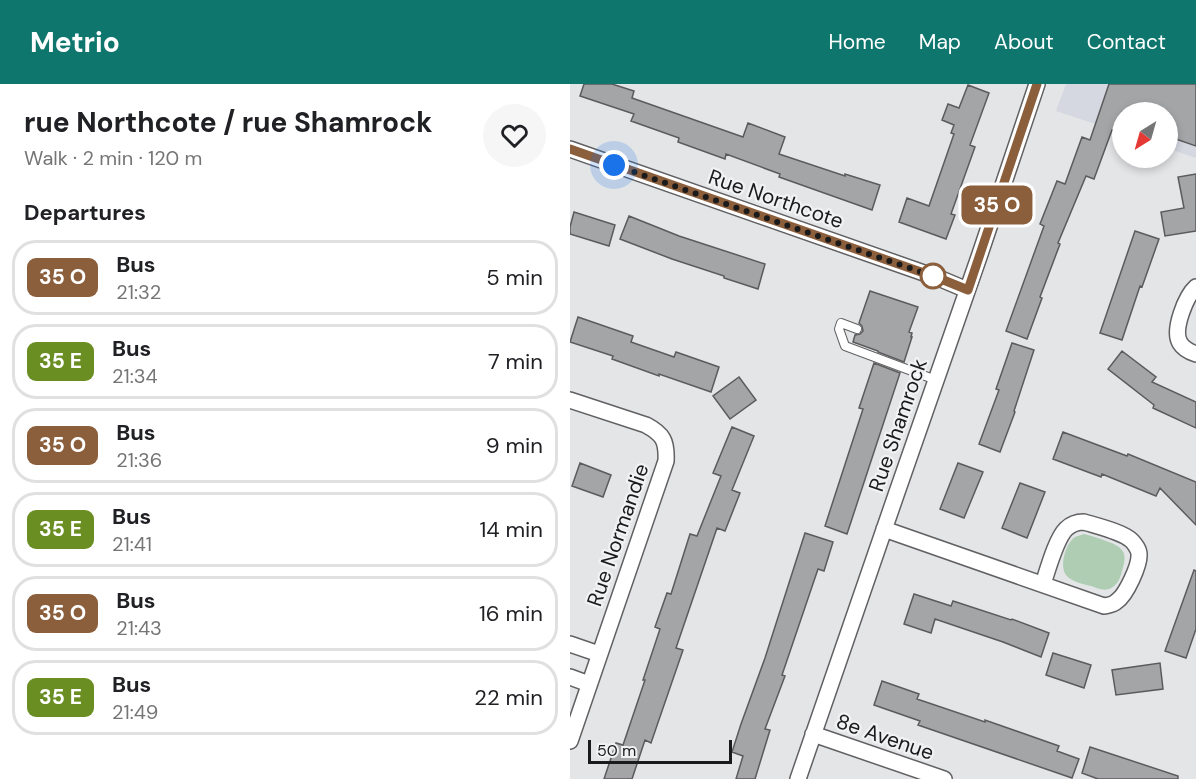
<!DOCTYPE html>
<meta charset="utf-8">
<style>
:root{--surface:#fff;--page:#f6f6f6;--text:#202124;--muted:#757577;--line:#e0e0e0;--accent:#0f766e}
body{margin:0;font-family:"DM Sans",sans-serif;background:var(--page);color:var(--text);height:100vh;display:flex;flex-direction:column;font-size:22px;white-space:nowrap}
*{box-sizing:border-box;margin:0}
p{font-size:20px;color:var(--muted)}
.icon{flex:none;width:33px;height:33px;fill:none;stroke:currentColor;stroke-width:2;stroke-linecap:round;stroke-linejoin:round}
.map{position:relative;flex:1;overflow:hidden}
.drawer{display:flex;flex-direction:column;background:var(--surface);width:570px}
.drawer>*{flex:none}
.badge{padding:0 12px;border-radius:9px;font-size:21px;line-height:39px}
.needle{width:39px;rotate:217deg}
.controls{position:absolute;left:542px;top:18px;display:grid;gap:12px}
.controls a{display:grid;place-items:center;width:66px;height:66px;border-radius:50%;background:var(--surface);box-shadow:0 3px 9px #0003;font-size:30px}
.scale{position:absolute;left:18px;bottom:15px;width:144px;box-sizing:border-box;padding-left:6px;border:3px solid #1b1b1c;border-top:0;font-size:16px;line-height:21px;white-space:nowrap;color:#1b1b1c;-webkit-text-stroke:4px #f1f2f4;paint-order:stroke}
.you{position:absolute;width:30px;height:30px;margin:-15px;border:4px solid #fff;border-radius:50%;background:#1a73e8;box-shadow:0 0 0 9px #1a73e833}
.map>.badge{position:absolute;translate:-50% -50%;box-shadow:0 0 0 3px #fff}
h2{padding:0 24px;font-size:22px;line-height:54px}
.round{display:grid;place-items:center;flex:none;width:63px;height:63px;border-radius:32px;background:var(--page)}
.summary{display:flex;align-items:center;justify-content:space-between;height:102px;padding:0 24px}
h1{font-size:28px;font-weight:700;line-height:45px}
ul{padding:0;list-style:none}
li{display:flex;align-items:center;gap:18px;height:75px;margin:0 12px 9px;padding:0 12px;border:3px solid var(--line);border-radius:24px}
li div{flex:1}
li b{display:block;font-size:22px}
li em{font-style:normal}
li .badge{min-width:66px;font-weight:700;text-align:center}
header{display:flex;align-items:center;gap:36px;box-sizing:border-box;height:84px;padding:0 30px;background:var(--accent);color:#fff}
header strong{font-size:28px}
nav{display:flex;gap:33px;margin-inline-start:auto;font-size:21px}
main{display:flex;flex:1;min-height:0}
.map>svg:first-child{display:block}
</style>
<header>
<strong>Metrio</strong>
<nav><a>Home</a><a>Map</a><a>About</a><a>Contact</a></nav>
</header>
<main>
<section class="drawer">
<div class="summary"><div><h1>rue Northcote / rue Shamrock</h1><p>Walk · 2 min · 120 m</p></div><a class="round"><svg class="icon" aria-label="heart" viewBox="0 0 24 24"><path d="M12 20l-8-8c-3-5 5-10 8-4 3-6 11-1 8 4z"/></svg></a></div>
<h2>Departures</h2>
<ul>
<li><span class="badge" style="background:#8b5e3c;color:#fff">35 O</span><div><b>Bus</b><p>21:32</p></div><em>5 min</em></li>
<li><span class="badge" style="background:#6b8e23;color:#fff">35 E</span><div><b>Bus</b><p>21:34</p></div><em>7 min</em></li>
<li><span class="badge" style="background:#8b5e3c;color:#fff">35 O</span><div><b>Bus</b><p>21:36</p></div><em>9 min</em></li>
<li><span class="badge" style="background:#6b8e23;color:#fff">35 E</span><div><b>Bus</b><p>21:41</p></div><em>14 min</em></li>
<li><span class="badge" style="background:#8b5e3c;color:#fff">35 O</span><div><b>Bus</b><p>21:43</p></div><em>16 min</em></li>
<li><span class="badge" style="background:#6b8e23;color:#fff">35 E</span><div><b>Bus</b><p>21:49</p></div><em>22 min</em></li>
</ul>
</section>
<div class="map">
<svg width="626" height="695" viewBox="0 0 626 695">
<rect width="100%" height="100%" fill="#e4e5e7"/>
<path fill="#d5d8e1" d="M496 0H626V74L597 64V28H552V49L486 27Z"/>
<path fill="#aecdb3" d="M514 450C522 452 529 454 536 457 554 463 558 469 552 487 550 495 547 502 539 505 533 507 527 504 521 502 513 500 502 498 496 491 489 481 496 459 505 453 507 452 512 451 514 450Z"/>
<path fill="#a4a5a7" stroke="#5b5b5d" stroke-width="1.5" d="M14 0H42L64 7 62 14 173 53 178 39 215 53 209 70 275 92V90L310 101 302 126 209 93 210 90 156 70 155 75 108 58 109 54 61 37 64 30 10 12Z
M539 0H626V62L597 52V28H552V49L542 46 524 95 516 92 488 159 490 160 470 213 472 214 457 255 436 247 474 142 470 140 487 97 495 100 512 53 520 56Z
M398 1 419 9 400 61 405 63 381 130 385 131 376 155 329 138 337 114 359 122 384 50 381 49 384 41 372 36 378 20 389 24Z
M626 90V147L595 152 591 128 614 124 608 93Z
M4 128 45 141 39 162 0 150V143Z
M59 132 109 152 195 180 188 205 154 194V192L102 175 50 155Z
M565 147 589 155 572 203 570 202 552 256 530 249Z
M300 207 348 223 339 248 342 249 341 253H342L334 278 308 268V267L283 258 285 251 290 250 293 247 292 242 289 239Z
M8 233 63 252 61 258 104 273 106 268 149 283 141 308 89 290V292L42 275 43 272 0 258Z
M442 259 464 266 444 327 445 328 430 368 409 360 429 306 426 305Z
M552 267 586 293 582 298 626 318V344L583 324 584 321 538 285Z
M304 279 330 289 277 450 255 442 293 325 289 324Z
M169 293 186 316 160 335 143 312Z
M162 343 184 352 162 406 170 409 155 447 147 444 106 564 113 566 81 659 75 656 62 695H34L46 659 53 661 75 596H73L90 545 85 543 97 509 101 510 120 450 127 452 151 392 143 389Z
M493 348 557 372 558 370 626 398V441L590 404 586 412 532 390 531 393 483 375Z
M10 379 41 391 33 413 2 402Z
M388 379 413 388 394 434 370 425Z
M450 399 475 408 457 454 432 444Z
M235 449 263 458 254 487 248 485 212 591 215 592 195 645 200 646 185 695H166L173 672 162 668 171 640 195 574Z
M624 486 626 487V545L616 574 595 567Z
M344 510 381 522 383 517 441 536 442 535 479 549 471 573 433 558 365 535 361 549 334 540Z
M483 569 521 581 514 604 476 591Z
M590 579 593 605 546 611 542 586Z
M312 597 349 610 347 615 415 638V636L489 662 487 667 509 675 502 694 348 641 350 637 304 621Z
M520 663 608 692V695H528L512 689Z"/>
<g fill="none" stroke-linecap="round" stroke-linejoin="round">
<g stroke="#616163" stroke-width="10">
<path id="service" d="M287 245 271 239 269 245 275 262 366 296"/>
</g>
<g stroke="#616163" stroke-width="18">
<path id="minor" d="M0 65 371 195 397 206
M626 203C616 212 602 246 610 259 613 264 620 268 626 270
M0 316 76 341C93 350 97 357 96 377L0 657
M314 445 534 522C539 521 543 521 547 517 556 511 570 481 569 470 569 466 565 460 562 457 553 448 527 442 514 438 507 438 501 440 496 445 486 455 478 485 473 500
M0 560 29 570
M0 593 19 600
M243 650 374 695
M228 695 326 411 410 170 467 0"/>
</g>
<use href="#service" stroke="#fff" stroke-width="8"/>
<use href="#minor" stroke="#fff" stroke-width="15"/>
</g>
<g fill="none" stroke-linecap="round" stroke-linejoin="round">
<g stroke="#fff" stroke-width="14">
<path id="line" d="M0 65 371 195 398 206 467 0"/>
</g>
<use href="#line" stroke="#8b5e3c" stroke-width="9"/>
<path stroke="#1b1b1c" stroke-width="6" stroke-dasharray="0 10.8" d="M44 81 371 195 363 192"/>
</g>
<circle fill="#fff" stroke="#8b5e3c" stroke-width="3" cx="363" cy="192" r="12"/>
<g text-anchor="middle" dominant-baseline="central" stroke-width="4.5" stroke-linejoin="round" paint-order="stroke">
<g font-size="21" fill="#1b1b1c" stroke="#f1f2f4">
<text transform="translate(206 115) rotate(19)">Rue Northcote</text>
<text transform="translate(328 341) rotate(-71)">Rue Shamrock</text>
<text transform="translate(48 451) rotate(-71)">Rue Normandie</text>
<text transform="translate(315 653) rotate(19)">8e Avenue</text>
</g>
</g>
</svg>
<div class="controls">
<a><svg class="needle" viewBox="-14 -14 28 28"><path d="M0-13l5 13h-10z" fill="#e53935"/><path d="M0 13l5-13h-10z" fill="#757577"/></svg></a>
</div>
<div class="scale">50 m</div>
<div class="you" style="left:44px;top:81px"></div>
<b class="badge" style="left:427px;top:121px;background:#8b5e3c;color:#fff">35 O</b>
</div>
</main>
